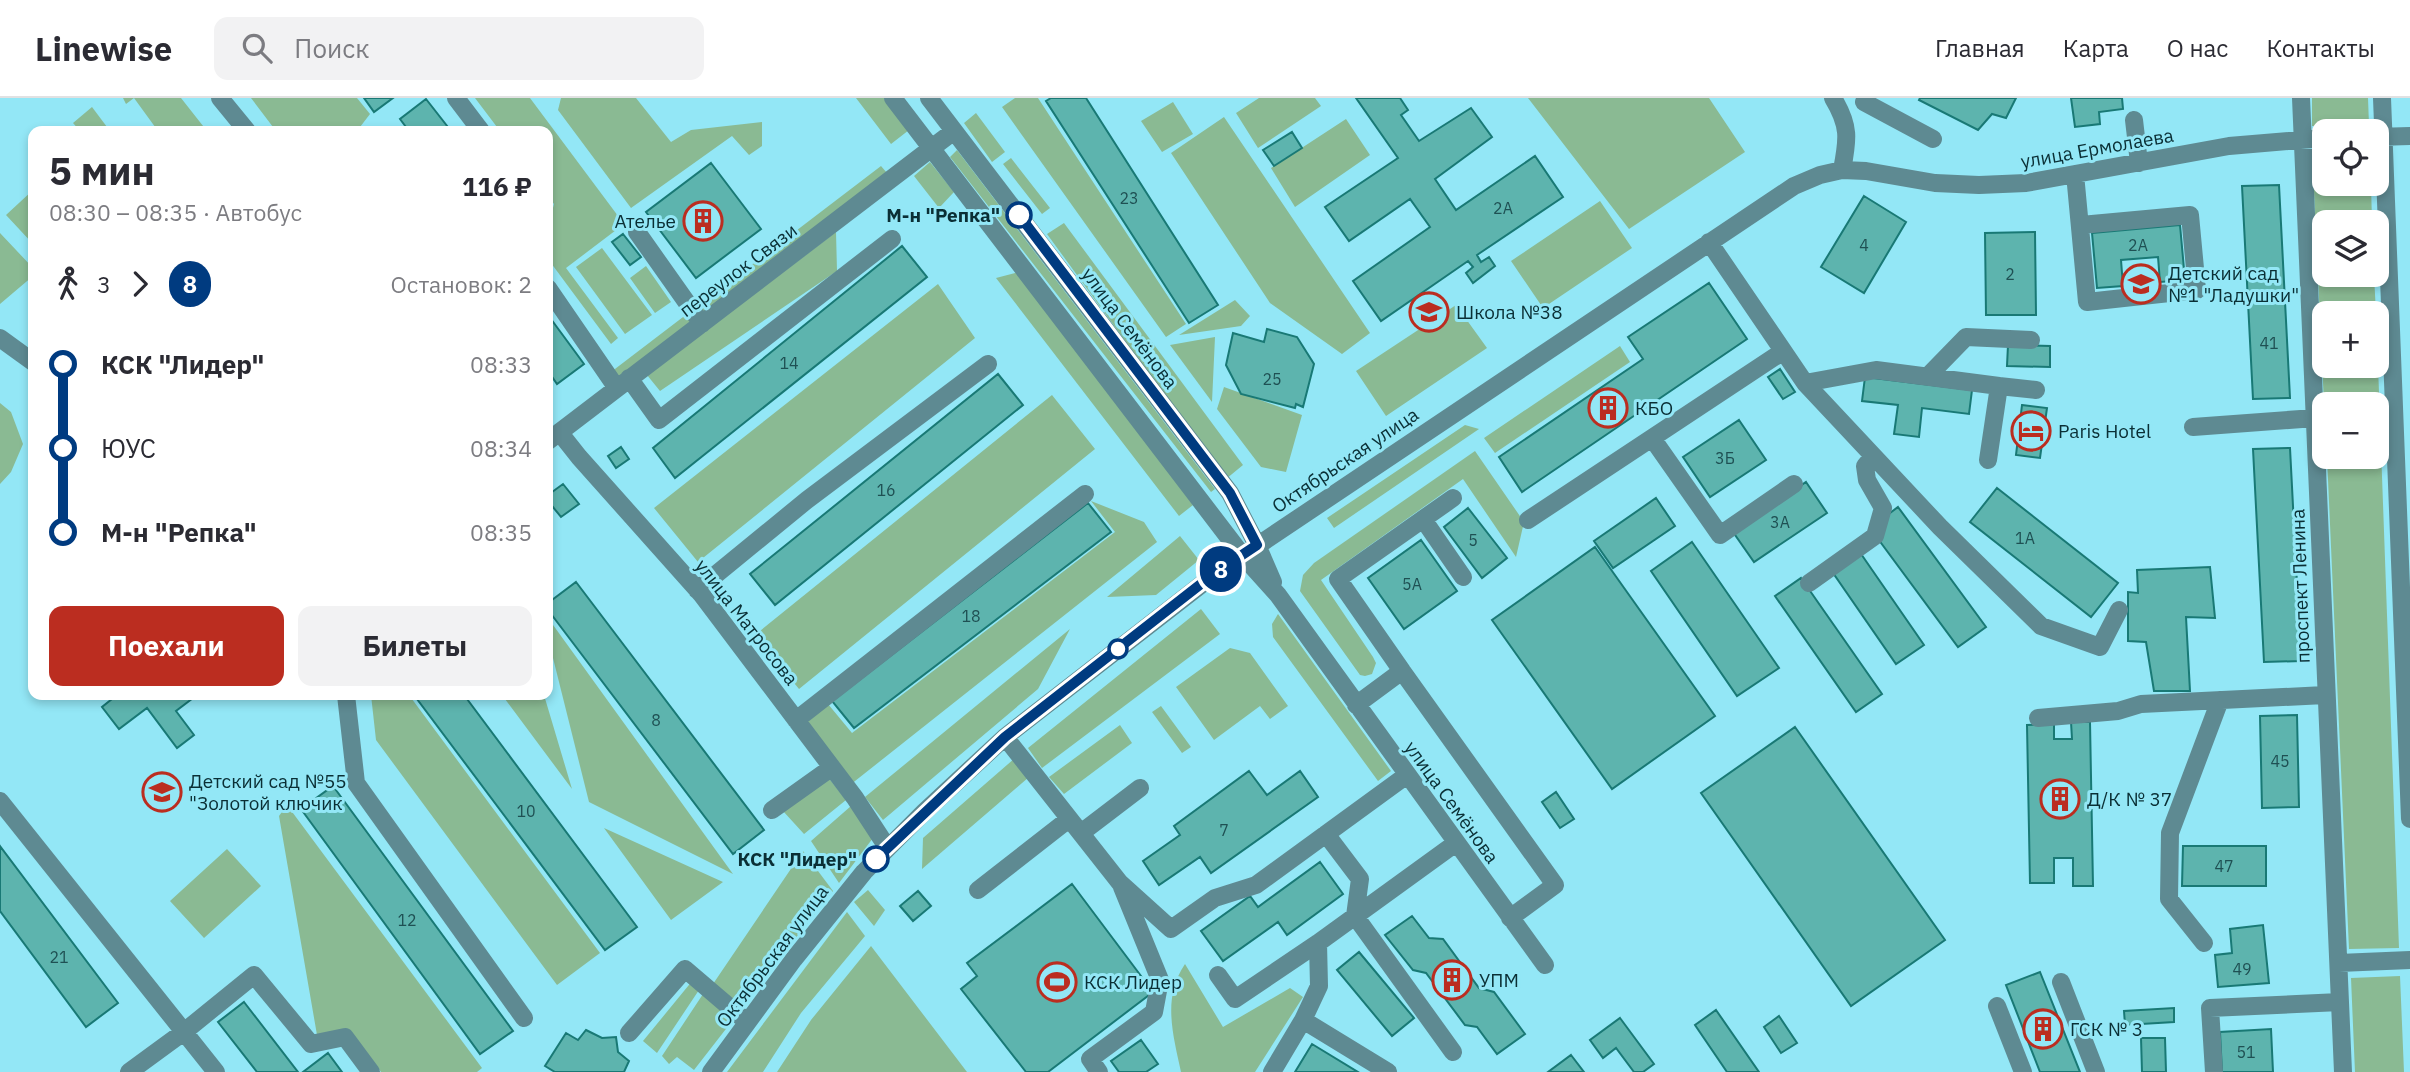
<!DOCTYPE html>
<html lang="ru">
<meta charset="utf-8">
<style>
:root{--surface:#fff;--page:#f2f2f3;--text:#2b2b33;--muted:#7c7c81;--line:#e1e1e2;--accent:#bb2d20}
body{margin:0;font-family:"IBM Plex Sans",sans-serif;background:var(--page);color:var(--text);height:100vh;display:flex;flex-direction:column;font-size:26px;white-space:nowrap}
*{box-sizing:border-box;margin:0}
p{font-size:23px;color:var(--muted)}
.icon{flex:none;width:38px;height:38px;fill:none;stroke:currentColor;stroke-width:2;stroke-linecap:round;stroke-linejoin:round}
.map{position:relative;flex:1;overflow:hidden}
.drawer{position:absolute;left:28px;top:28px;width:525px;height:574px;display:flex;flex-direction:column;background:var(--surface);border-radius:14px;box-shadow:0 4px 10px #0003}
.drawer>*{flex:none}
.badge{padding:0 14px;border-radius:23px;font-size:24px;line-height:46px}
.tools{position:absolute;left:2312px;top:21px;display:grid;gap:14px}
.tools a{display:grid;place-items:center;width:77px;height:77px;border-radius:14px;background:var(--surface);box-shadow:0 4px 10px #0003;font-size:35px}
.map>.badge{position:absolute;translate:-50% -50%;box-shadow:0 0 0 4px #fff}
.legs{display:flex;align-items:center;gap:10px;height:77px;padding:0 21px;font-size:23px}
.legs p{margin-inline-start:auto}
.summary{display:flex;align-items:center;justify-content:space-between;height:119px;padding:0 21px}
h1{font-size:38px;font-weight:700;line-height:52px}
.button{display:flex;gap:14px;margin-top:auto;padding:14px 21px}
.button a{flex:1;height:80px;border-radius:14px;background:var(--accent);color:#fff;font-size:28px;font-weight:700;line-height:80px;text-align:center}
.button a+a{background:var(--page);color:var(--text)}
ul{padding:0 21px;list-style:none}
li{display:flex;align-items:center;gap:24px;height:84px;font-size:26px}
li i{display:grid;place-items:center;width:10px;height:100%;margin:0 9px;background:currentColor}
li i::after{content:'';width:18px;height:18px;margin:-9px;border:5px solid;border-radius:50%;background:var(--surface)}
li p{margin-inline-start:auto}
li:first-child i{background:linear-gradient(#0000 50%,currentColor 0)}
li:last-child i{background:linear-gradient(currentColor 50%,#0000 0)}
header{display:flex;align-items:center;gap:42px;box-sizing:border-box;height:98px;padding:0 35px;background:var(--surface);border-bottom:2px solid var(--line)}
header strong{font-size:33px}
nav{display:flex;gap:38px;margin-inline-start:auto;font-size:24px}
.search{width:490px;height:63px;background:var(--page);display:flex;align-items:center;gap:18px;box-sizing:border-box;padding:0 24px;border-radius:14px;color:var(--muted);font-size:26px}
.map>svg:first-child{display:block}
</style>
<header>
<strong>Linewise</strong>
<div class="search"><svg class="icon" aria-label="search" viewBox="0 0 24 24"><circle cx="10" cy="10" r="6"/><path d="M15 15l6 6"/></svg>Поиск</div>
<nav><a>Главная</a><a>Карта</a><a>О нас</a><a>Контакты</a></nav>
</header>
<div class="map">
<svg width="2410" height="974" viewBox="0 0 2410 974">
<rect width="100%" height="100%" fill="#93e7f6"/>
<path fill="#8aba93" d="M123 0H181L207 33H158L134 0 126 6Z
M251 0H357L370 16 357 33H276Z
M475 0H530L624 126 566 170 618 240 611 246 548 161V129L554 106 548 98V33H500Z
M561 0H636L671 44 691 32 762 24V48L749 57 732 38 631 110 558 12Z
M856 0H884L909 32 891 46Z
M1015 0H1038L1186 226 1166 239 1002 9Z
M1259 0H1315L1321 8 1258 50 1236 15Z
M1528 0H1709L1745 54 1629 131Z
M2312 0H2368L2369 27 2312 28Z
M1173 4 1193 36 1162 54 1141 23Z
M92 9 110 33H80L73 25Z
M976 15 1005 54 992 64 964 25Z
M1224 19 1370 235 1342 256 1270 205 1171 55Z
M1346 21 1370 57 1295 109 1271 70Z
M2312 51H2324V86H2371L2372 124H2324V177H2374L2376 215H2324V268H2376L2377 239 2399 850 2349 851 2327 359H2376V306H2324Z
M957 52 1215 391 1211 394 950 59Z
M1011 60 1050 110 1042 116 1003 66Z
M930 64 954 94 939 110 914 78Z
M881 68 887 75 616 281 611 274Z
M33 92V146L6 117Z
M1600 103 1632 150 1543 210 1511 163Z
M1064 125 1243 367 1226 381 1047 136Z
M836 134 837 173 660 293 647 277Z
M0 135 33 170V178L0 206Z
M602 150 652 217 625 236 576 169Z
M646 168 671 204 655 215 630 180Z
M1023 173 1193 407 1179 418 996 180Z
M938 186 975 240 698 464 654 410Z
M1235 202 1250 218 1241 228 1179 237Z
M1456 207 1487 250 1386 318 1356 273Z
M1215 239 1212 304 1170 247Z
M1620 248 1630 264 1495 355 1484 340Z
M1224 289 1302 317 1286 374 1261 369 1217 311Z
M1052 297 1095 351 799 591 755 537Z
M0 305 11 314 23 346 11 374 0 386Z
M1465 327 1479 331 1334 430 1327 420Z
M1475 353 1524 424 1516 459 1463 381 1321 482 1373 559 1376 565 1372 576 1365 578 1360 577 1300 493 1303 477 1314 465Z
M1091 403 1144 424 1157 444 850 687 805 626 828 606 852 635 1115 434Z
M1180 438 1199 462 1156 497 1107 499Z
M1201 511 1220 536 1042 670 1028 650Z
M1278 516 1391 673 1378 683 1273 539 1272 526Z
M548 520 733 776 589 704 548 540Z
M1070 531 1038 591 883 722 865 699Z
M1230 550 1250 555 1288 608 1270 621 1260 608 1214 642 1176 589Z
M371 597H409L600 855 557 887 376 642Z
M502 597H544L572 691Z
M1161 608 1191 649 1182 655 1152 614Z
M1120 627 1132 645 1064 696 1049 679Z
M1015 660 1029 679 922 771 923 740Z
M828 679 846 702 804 736 783 713Z
M287 707 482 970 477 974H381L350 932 317 937 279 718Z
M851 708 873 740 839 785 811 743Z
M604 730 723 784 671 822Z
M227 751 261 788 204 840 170 803Z
M803 753 833 793 740 910 713 886Z
M868 792 885 812 874 828 854 804Z
M847 814 865 838 801 915 763 974H727Z
M871 848 967 974H777L811 922Z
M1185 866 1223 929 1290 890 1303 899 1255 974H1181C1173 936 1162 900 1185 866Z
M2400 878 2404 974H2355L2351 880Z
M693 882 701 889 657 955 643 943Z
M705 893 736 918 694 972 677 959 669 966 662 958Z"/>
<path fill="#5db4ae" stroke="#197975" stroke-width="2" d="M364 0H393L374 14Z
M1051 0H1086L1218 207 1189 225 1046 3Z
M1356 0H1400L1408 12 1401 17 1419 43 1471 10 1492 39 1435 81 1456 112 1535 58 1563 99 1477 157 1481 164 1489 159 1495 168 1473 185 1466 175 1473 169 1468 163 1381 223 1353 183 1430 129 1410 101 1349 143 1325 109 1398 60Z
M1920 0H2016L2006 20 1992 16 1978 32 1919 2Z
M2071 0H2122L2123 11 2099 14 2100 26 2075 29Z
M426 1 451 33H409L400 21Z
M1292 34 1302 50 1274 68 1263 52Z
M711 65 761 131 696 180 646 114Z
M2279 87 2290 300 2253 301 2242 88Z
M1864 98 1906 124 1864 195 1821 169Z
M2180 127 2185 182 2160 184 2158 159 2121 162 2123 188 2097 190 2092 135Z
M2035 134 2036 217H1986L1985 135Z
M623 136 641 159 630 167 612 144Z
M902 148 927 179 675 380 653 350Z
M1709 185 1747 241 1522 394 1499 359 1643 261 1628 239Z
M548 217 584 266 557 286 548 273Z
M1267 231 1297 239 1314 266 1303 309 1296 306 1295 310 1241 296 1226 267 1233 235 1264 244Z
M2008 247 2050 248V269L2007 268Z
M1780 271 1795 294 1783 301 1768 279Z
M998 276 1023 307 775 507 750 476Z
M1865 279 1972 292 1969 316 1922 310 1919 339 1894 336 1898 307 1862 303Z
M2022 307 2047 310 2040 360 2016 357Z
M1739 322 1766 362 1710 399 1683 359Z
M621 349 629 361 616 370 608 358Z
M2290 350 2301 563 2264 564 2253 351Z
M1806 384 1827 415 1754 464 1733 434Z
M563 386 579 406 561 419 548 403V397Z
M1997 390 2118 485 2091 519 1970 424Z
M1656 400 1675 428 1613 470 1594 443Z
M1088 405 1111 434 854 630 832 603Z
M1898 409 1986 529 1958 549 1870 430Z
M1468 410 1507 460 1482 480 1444 429Z
M1421 442 1457 493 1404 531 1368 480Z
M1692 444 1779 570 1737 598 1651 473Z
M1595 449 1715 618 1612 691 1492 522Z
M1859 453 1924 547 1896 566 1831 472Z
M2210 469 2215 520 2186 519 2190 593H2154L2146 544 2128 543V494L2138 495 2137 472Z
M1801 480 1882 596 1856 614 1775 498Z
M576 484 764 732 733 756 548 512V505Z
M117 597H197L176 613 194 637 177 650 147 610 119 631 102 609Z
M414 597H464L637 829 605 852Z
M2297 617 2299 709 2262 710 2260 618Z
M2071 624H2090L2093 788H2073V760H2054V785H2030L2027 627 2054 626V641H2072Z
M1795 629 1945 842 1851 908 1701 695Z
M1249 673 1267 697 1300 673 1318 699 1211 775 1200 759 1159 787 1143 763 1180 737 1174 728Z
M333 688 513 933 480 956 301 711Z
M1556 694 1574 721 1560 730 1542 704Z
M0 748 118 905 86 929 0 813Z
M2183 748H2266V788H2182Z
M1320 764 1343 796 1287 837 1278 824 1223 863 1201 833 1250 798 1258 809Z
M1072 786 1153 894 1048 974H1026L961 891 977 878 967 865Z
M918 793 931 808 913 823 900 808Z
M1412 818 1429 840 1443 841 1479 890 1494 894 1525 936 1497 956 1477 929 1465 927 1426 875 1413 872 1385 837Z
M2263 827 2269 885 2218 889 2215 857 2232 855 2230 831Z
M1359 854 1414 920 1392 938 1337 872Z
M2040 874 2080 974H2040L2006 887Z
M244 904 298 974H257L218 924Z
M2174 910V924L2125 927 2124 913Z
M1716 912 1759 974H1727L1695 927Z
M1779 918 1797 945 1781 955 1764 929Z
M1620 920 1654 966 1643 974H1634L1616 950 1603 960 1590 942Z
M2271 931 2273 974H2222L2220 934Z
M586 932 602 940 616 939 618 954 629 963 624 974H555L545 968 566 935 578 942Z
M2141 940H2165L2166 974H2142Z
M1141 942 1158 966 1146 974H1119L1111 963Z
M1312 946 1358 974H1295Z
M328 955 342 974H303Z
M1571 957 1584 974H1548Z"/>
<g fill="none" stroke-linecap="round" stroke-linejoin="round">
<path stroke="#5e8a92" stroke-width="18" d="M220 0 247 33
M456 0 481 33
M893 0 1242 457 1278 497 1545 867
M929 0 1230 395 1257 447 1273 484
M1833 0C1850 28 1848 41 1842 72
M2301 0 2343 974
M2382 0 2410 721
M1864 4 1933 41
M2134 22 2139 65
M2376 39 2410 38
M2075 76 2087 204 2197 192 2190 117 2081 127
M637 134 702 226
M1709 144 1805 285 1940 429 2041 528 2100 549 2119 512
M548 190 616 289
M0 240 33 264
M1928 278 1966 239 2031 242
M629 280 659 322 892 141
M1805 285 1876 272 1999 288 1988 362
M1999 288 2036 292
M2193 329 2315 320
M560 335 579 359 702 497 855 700 887 749
M1652 340 1720 437 1794 386
M548 343 954 33
M1423 421 1463 479
M1528 422 1782 254
M1809 485 1875 438 1883 410 1867 382 1865 368 1873 358
M697 492 807 402 988 266
M1402 573 1555 787 1510 820
M346 597 356 685 524 920
M1356 607 1402 573 1338 481 1453 400
M2038 620 2118 613 2141 606 2325 597
M796 622 1085 396
M1005 639 1120 785 1171 831 1215 800 1256 787 1407 677
M0 703 216 974
M772 712 831 670
M1081 735 1140 690
M1326 736 1360 781 1355 818 1453 954
M978 792 1069 721
M2204 845 2169 801 2170 735 2220 602
M2339 865 2410 862
M1218 877 1235 901 1318 845 1456 745
M2061 884 2096 974
M1997 908 2023 974
M1303 922 1388 974
M629 935 685 871 747 924
M129 974 185 933 254 877 311 946 345 939 371 974
M711 974 794 861 864 774 924 714 1005 639 1215 476 1794 88 1820 77 1842 72 1866 73 1935 85 1979 87 2026 85 2229 48 2324 40
M1099 974 1090 961 1154 914 1160 882 1122 789
M1272 974 1303 922 1319 888 1318 845
M2214 974 2210 910 2340 904"/>
</g>
<g fill="none" stroke-linecap="round" stroke-linejoin="round">
<g stroke="#fff" stroke-width="16">
<path id="line-1" d="M876 761 1005 639 1215 475 1257 447 1230 395 1019 117"/>
</g>
<use href="#line-1" stroke="#003b80" stroke-width="10"/>
</g>
<defs>
<g id="building-ring" transform="scale(2.0125)"><circle r="9.5" fill="#93e7f6" stroke="#bb2d20" stroke-width="1.5"/><path d="M-4-6H4V6H1V3H-1V6H-4ZM-2.5-4.3h1.7v1.8h-1.7ZM.8-4.3h1.7v1.8H.8ZM-2.5-1h1.7V.8h-1.7ZM.8-1h1.7V.8H.8Z" fill="#bb2d20"/></g>
<g id="school-ring" transform="scale(2.0125)"><circle r="9.5" fill="#93e7f6" stroke="#bb2d20" stroke-width="1.5"/><path d="M0-5L7-2L0 1L-7-2ZM-4 1L0 2.5L4 1V4Q0 6-4 4Z" fill="#bb2d20"/></g>
<g id="hotel-ring" transform="scale(2.0125)"><circle r="9.5" fill="#93e7f6" stroke="#bb2d20" stroke-width="1.5"/><path d="M-6-4.5h1.5V1H6V5H4.5V3h-9V5H-6ZM-4 0a1.8 1.8 0 1 1 3.6 0ZM.5 0V-2.5h3Q6-2.5 6 0Z" fill="#bb2d20"/></g>
<g id="stadium-ring" transform="scale(2.0125)"><circle r="9.5" fill="#93e7f6" stroke="#bb2d20" stroke-width="1.5"/><path d="M0-5a6.5 5 0 1 0 0 10a6.5 5 0 1 0 0-10ZM-3.5-1.8h7v3.6h-7Z" fill="#bb2d20"/></g>
</defs>
<g fill-rule="evenodd">
<use href="#building-ring" x="703" y="123"/>
<use href="#school-ring" x="2141" y="186"/>
<use href="#school-ring" x="1429" y="214"/>
<use href="#building-ring" x="1608" y="310"/>
<use href="#hotel-ring" x="2031" y="333"/>
<use href="#school-ring" x="162" y="694"/>
<use href="#building-ring" x="2060" y="701"/>
<use href="#building-ring" x="1452" y="882"/>
<use href="#stadium-ring" x="1057" y="884"/>
<use href="#building-ring" x="2043" y="931"/>
</g>
<g fill="#fff" stroke="#003b80" stroke-width="3.5">
<circle cx="1019" cy="117" r="12"/>
<circle cx="1118" cy="551" r="9"/>
<circle cx="876" cy="761" r="12"/>
</g>
<g text-anchor="middle" dominant-baseline="central" stroke-width="6" stroke-linejoin="round" paint-order="stroke">
<g font-size="16" fill="#1f5053">
<text x="1129" y="100">23</text>
<text x="1503" y="110">2А</text>
<text x="1864" y="147">4</text>
<text x="2138" y="147">2А</text>
<text x="2010" y="176">2</text>
<text x="2269" y="245">41</text>
<text x="789" y="265">14</text>
<text x="1272" y="281">25</text>
<text x="1725" y="360">3Б</text>
<text x="886" y="392">16</text>
<text x="1780" y="424">3А</text>
<text x="2025" y="440">1А</text>
<text x="1473" y="442">5</text>
<text x="1412" y="486">5А</text>
<text x="971" y="518">18</text>
<text x="656" y="622">8</text>
<text x="2280" y="663">45</text>
<text x="526" y="713">10</text>
<text x="1224" y="732">7</text>
<text x="2224" y="768">47</text>
<text x="407" y="822">12</text>
<text x="59" y="859">21</text>
<text x="2242" y="871">49</text>
<text x="2246" y="954">51</text>
</g>
<g font-size="19" fill="#0a2f35" stroke="#93e7f6">
<text transform="translate(2097 50) rotate(-10)">улица Ермолаева</text>
<text transform="translate(738 172) rotate(-37)">переулок Связи</text>
<text transform="translate(1130 230) rotate(53)">улица Семёнова</text>
<text transform="translate(1345 362) rotate(-34)">Октябрьская улица</text>
<text transform="translate(2300 488) rotate(-92)">проспект Ленина</text>
<text transform="translate(747 524) rotate(52)">улица Матросова</text>
<text transform="translate(1452 704) rotate(54)">улица Семёнова</text>
<text transform="translate(772 858) rotate(-53)">Октябрьская улица</text>
</g>
<g font-size="19" font-weight="bold" fill="#0a2f35" stroke="#93e7f6" text-anchor="end">
<text x="1000" y="117">М-н "Репка"</text>
<text x="857" y="761">КСК "Лидер"</text>
</g>
<g font-size="19" fill="#0a2f35" stroke="#93e7f6" text-anchor="start">
<text x="676" y="123" text-anchor="end">Ателье</text>
<text x="2168" y="175">Детский сад<tspan x="2168" dy="22">№1 "Ладушки"</tspan></text>
<text x="1456" y="214">Школа №38</text>
<text x="1635" y="310">КБО</text>
<text x="2058" y="333">Paris Hotel</text>
<text x="189" y="683">Детский сад №55<tspan x="189" dy="22">"Золотой ключик</tspan></text>
<text x="2087" y="701">Д/К № 37</text>
<text x="1479" y="882">УПМ</text>
<text x="1084" y="884">КСК Лидер</text>
<text x="2070" y="931">ГСК № 3</text>
</g>
</g>
</svg>
<div class="tools">
<a><svg class="icon" aria-label="locate" viewBox="0 0 24 24"><circle cx="12" cy="12" r="6"/><path d="M12 2v4M12 18v4M2 12h4M18 12h4"/></svg></a>
<a><svg class="icon" aria-label="layers" viewBox="0 0 24 24"><path d="M12 4l9 5-9 5-9-5zM3 14l9 5 9-5"/></svg></a>
<a>+</a>
<a>−</a>
</div>
<b class="badge" style="left:1221px;top:471px;background:#003b80;color:#fff">8</b>
<section class="drawer">
<div class="summary"><div><h1>5 мин</h1><p>08:30 – 08:35 · Автобус</p></div><b>116 ₽</b></div>
<div class="legs"><svg class="icon" aria-label="walk" viewBox="0 0 24 24"><circle cx="13" cy="4" r="2"/><path d="M13 8l-2 6 4 7M11 14l-3 7M7 12l3-4h3l4 4"/></svg>3<svg class="icon" aria-label="forward" viewBox="0 0 24 24"><path d="M9 5l7 7-7 7"/></svg><b class="badge" style="background:#003b80;color:#fff">8</b><p>Остановок: 2</p></div>
<ul>
<li><i style="color:#003b80"></i><b>КСК &quot;Лидер&quot;</b><p>08:33</p></li>
<li><i style="color:#003b80"></i><span>ЮУС</span><p>08:34</p></li>
<li><i style="color:#003b80"></i><b>М-н &quot;Репка&quot;</b><p>08:35</p></li>
</ul>
<div class="button"><a>Поехали</a><a>Билеты</a></div>
</section>
</div>
